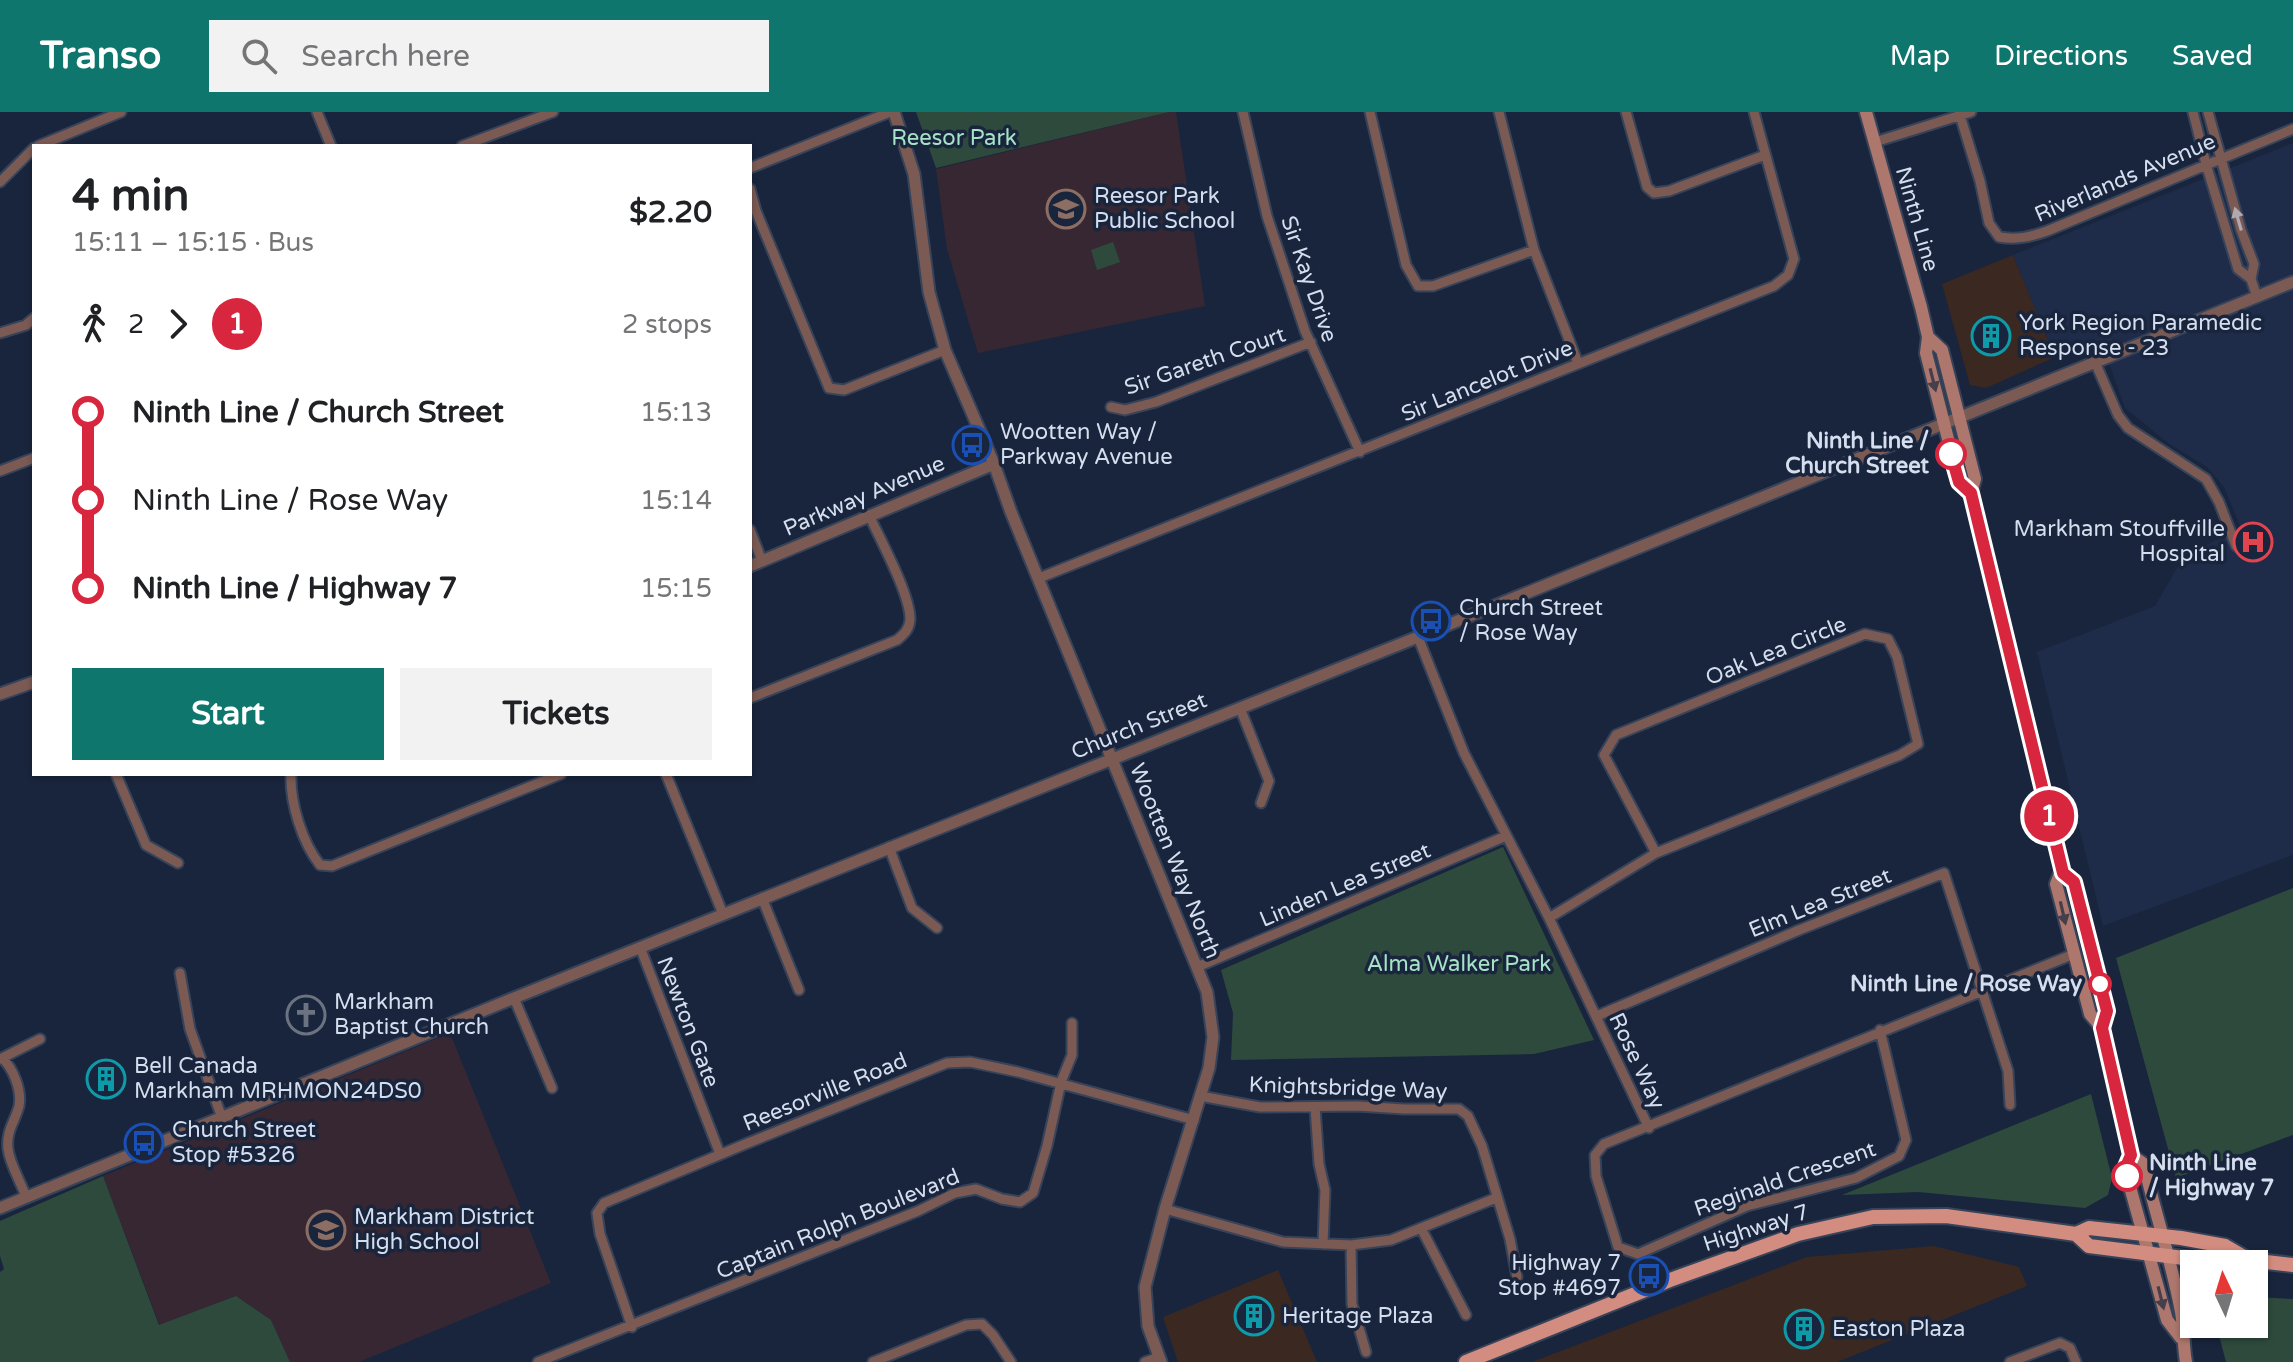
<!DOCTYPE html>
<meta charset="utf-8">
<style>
:root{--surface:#fff;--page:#f2f2f2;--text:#202124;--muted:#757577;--accent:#0f766e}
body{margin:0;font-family:"Varela Round",sans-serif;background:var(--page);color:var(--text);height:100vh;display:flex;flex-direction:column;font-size:30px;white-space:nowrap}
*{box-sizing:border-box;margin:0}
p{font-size:26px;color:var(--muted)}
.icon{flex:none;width:44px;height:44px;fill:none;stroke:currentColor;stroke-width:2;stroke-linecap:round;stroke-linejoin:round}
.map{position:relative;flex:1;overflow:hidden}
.panel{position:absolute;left:32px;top:32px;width:720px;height:632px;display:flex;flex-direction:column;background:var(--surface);border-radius:0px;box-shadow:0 2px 6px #0004}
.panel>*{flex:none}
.badge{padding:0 16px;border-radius:26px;font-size:28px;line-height:52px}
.needle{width:52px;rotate:356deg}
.fabs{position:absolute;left:2180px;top:1138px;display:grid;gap:16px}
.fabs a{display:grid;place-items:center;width:88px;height:88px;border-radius:0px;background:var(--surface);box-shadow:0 2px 6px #0004;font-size:40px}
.map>.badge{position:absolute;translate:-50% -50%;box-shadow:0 0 0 4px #fff}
.legs{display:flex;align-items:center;gap:12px;height:88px;padding:0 40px;font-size:26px}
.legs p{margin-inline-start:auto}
.summary{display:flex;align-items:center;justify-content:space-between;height:136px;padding:0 40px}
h1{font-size:44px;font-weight:700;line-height:60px}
.cta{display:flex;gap:16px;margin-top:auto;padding:16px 40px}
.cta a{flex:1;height:92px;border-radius:0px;background:var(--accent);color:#fff;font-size:32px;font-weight:700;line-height:92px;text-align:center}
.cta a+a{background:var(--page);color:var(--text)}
ul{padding:0 40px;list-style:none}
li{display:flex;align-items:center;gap:28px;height:88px;font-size:30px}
li i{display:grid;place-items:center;width:12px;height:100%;margin:0 10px;background:currentColor}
li i::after{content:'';width:20px;height:20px;margin:-10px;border:6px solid;border-radius:50%;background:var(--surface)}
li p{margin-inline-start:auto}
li:first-child i{background:linear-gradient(#0000 50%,currentColor 0)}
li:last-child i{background:linear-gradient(currentColor 50%,#0000 0)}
header{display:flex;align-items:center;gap:48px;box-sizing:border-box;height:112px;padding:0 40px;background:var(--accent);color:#fff}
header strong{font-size:38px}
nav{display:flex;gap:44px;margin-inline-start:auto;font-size:28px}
.search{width:560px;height:72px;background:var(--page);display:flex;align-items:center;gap:20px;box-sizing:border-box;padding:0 28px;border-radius:0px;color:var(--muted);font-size:30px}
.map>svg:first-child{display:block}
</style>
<header>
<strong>Transo</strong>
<div class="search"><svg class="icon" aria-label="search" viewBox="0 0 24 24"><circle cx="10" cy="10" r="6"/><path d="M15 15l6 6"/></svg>Search here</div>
<nav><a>Map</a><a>Directions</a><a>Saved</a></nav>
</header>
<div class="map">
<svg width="2293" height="1250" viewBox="0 0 2293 1250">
<rect width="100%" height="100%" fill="#19253d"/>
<path fill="#3a2821" d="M2013 143 2055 245 1986 276 1970 273 1942 172Z
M1934 1134 2019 1155 2027 1174 1837 1250H1532L1807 1145Z
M1278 1158 1317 1250H1178L1163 1205Z"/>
<path fill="#1e2c4a" d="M2293 31V743L2103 814 2037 540 2155 494 2184 444 2241 416 2224 375 2207 355 2168 331 2125 296 2101 229 2055 245 2013 143Z"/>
<path fill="#372732" d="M1169 0H1176L1205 194 978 241 947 137 936 57Z
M450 921 551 1171 359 1250H290L271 1208 236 1184 160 1214 103 1064Z"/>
<path fill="#2e4a3d" d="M916 0H1169L936 56Z
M1113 130 1120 150 1097 158 1091 138Z
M1503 735 1594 928 1534 942 1231 948 1233 901 1221 858Z
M2293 776V1023L2176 1066 2116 846Z
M2091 982 2112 1066 2108 1083 2085 1096 1918 1080 1842 1083Z
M103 1064 159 1213 236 1184 271 1208 290 1250H0V1160L4 1157 0 1144V1109Z
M2254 1185 2293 1187V1250H2226L2216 1212H2254Z"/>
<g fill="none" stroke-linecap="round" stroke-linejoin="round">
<g stroke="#374359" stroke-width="13">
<path id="minor" d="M317 0 331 34
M1243 0 1267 104 1305 219 1360 340
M1370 0 1406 153 1418 174H1433L1534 138
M1499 0 1534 138 1578 251
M1626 0 1647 75 1654 81 1669 79 1765 43
M1959 0 1980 69 1989 111 1999 125C2017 128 2030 125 2047 119L2293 17
M2193 0 2206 52 2238 157 2251 167
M2208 0 2241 118 2254 152 2251 167 2257 185
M1875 30 1971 0
M38 34 121 0
M462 34 553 0
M750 56 890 0
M0 70 34 36
M750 77 756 99 829 276 844 278 945 238
M0 221 26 213 34 206
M2095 250 2118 303 2128 316 2206 367 2219 390 2236 434
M1111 295 1125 298 1156 290 1311 230
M0 359 34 346
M750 418 762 449
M1039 466 1774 174 1788 163 1794 147 1754 0
M1418 525 1464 641 1549 806 1649 1016
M750 586 897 528C904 522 909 518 910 508 911 484 880 427 869 403
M1240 596 1269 669 1261 691
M116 662 146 733 178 751
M291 662C290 691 302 730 320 753L332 754 561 662
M666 662 723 802
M889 735 912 796 937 816
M762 786 799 878
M1549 806 1656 741 1604 643 1616 623 1865 522 1888 527 1897 545 1918 632 1900 643 1656 741
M640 835 720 1042
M1197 855 1506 724
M180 861 190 917 222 1006
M514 886 552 976
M1597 904 1799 818 1944 761 2008 959 2010 993
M1880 918 1906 1028 1899 1044 1856 1066 1747 1094 1638 1142 1618 1135 1596 1064 1595 1043 1604 1032 2074 842
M2 946C13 956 22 978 19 994 15 1010 6 1018 8 1037 10 1053 21 1070 26 1085
M0 947 40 927
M1200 984 1260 995 1357 994 1404 997H1459L1468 1004 1482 1034 1510 1127 1517 1165
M1315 995 1319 1052 1325 1078 1323 1132
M1165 1097 1283 1130 1351 1133 1391 1128 1496 1086
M1421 1116 1466 1203
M1351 1133 1352 1192 1366 1240
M632 1215 600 1122 597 1101 604 1091 743 1033 947 951 970 950 1018 960 1194 1008
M538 1250 918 1099 955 1081 976 1077 1002 1087 1020 1090 1033 1081 1047 1034 1061 970 1072 943V911
M873 1250 966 1213 982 1212 993 1223 1011 1250
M1145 1250 1159 1245
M2010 1250 2060 1231 2070 1236 2076 1250"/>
</g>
<g stroke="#374359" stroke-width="15">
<path id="tertiary" d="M894 0 914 62 929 180 945 238 994 352 1011 400 1207 880 1213 925 1209 956 1165 1097 1145 1175 1148 1214 1161 1250
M750 454 994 352
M0 582 34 570
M0 1096 514 886 1418 525 2293 170"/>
</g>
<g stroke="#374359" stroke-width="16">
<path id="secondary" d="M1866 0 1921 195 1928 225 1926 241 1959 370 1971 381
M1928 225 1942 238 1975 367 1971 381 2063 761 2074 770 2107 899 2102 916
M2063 761 2059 764 2056 772 2090 902 2102 916 2131 1043 2125 1057 2167 1208 2181 1226
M2131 1043 2144 1052C2155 1102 2172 1150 2181 1200 2184 1217 2183 1233 2186 1250"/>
</g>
<g stroke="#374359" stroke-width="18">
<path id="primary" d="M2076 1122 2089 1134 2223 1151 2249 1148 2293 1153
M1466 1250 1670 1168 1798 1122 1873 1105 1946 1104 2076 1122 2089 1116 2181 1126 2225 1134 2249 1148"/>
</g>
<use href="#minor" stroke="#7c5a54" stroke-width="9"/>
<use href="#tertiary" stroke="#7c5a54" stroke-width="11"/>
<use href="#secondary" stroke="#ad776d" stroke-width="12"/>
<use href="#primary" stroke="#d38d80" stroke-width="14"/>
</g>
<defs><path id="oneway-solid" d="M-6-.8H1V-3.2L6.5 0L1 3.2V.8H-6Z" transform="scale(2)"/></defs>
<use fill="#b1a9b0" href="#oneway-solid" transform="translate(2238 107) rotate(-106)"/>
<g fill="#453e4b">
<use href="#oneway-solid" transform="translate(1933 268) rotate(76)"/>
<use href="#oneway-solid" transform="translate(2063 801) rotate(77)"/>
<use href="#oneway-solid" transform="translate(2161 1186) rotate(76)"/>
</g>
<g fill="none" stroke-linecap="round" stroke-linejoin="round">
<g stroke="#fff" stroke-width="18">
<path id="line-1" d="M1951 342 1959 370 1971 381 2063 761 2074 770 2107 899 2102 916 2131 1043 2125 1057 2127 1064"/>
</g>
<use href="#line-1" stroke="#d7263d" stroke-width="12"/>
</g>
<defs>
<g id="school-ring" transform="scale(2)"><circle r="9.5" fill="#19253d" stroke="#8d6e63" stroke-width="1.5"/><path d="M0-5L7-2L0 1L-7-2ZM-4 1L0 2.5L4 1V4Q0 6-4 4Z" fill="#8d6e63"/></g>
<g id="building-ring" transform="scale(2)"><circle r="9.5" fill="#19253d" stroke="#0f9aa8" stroke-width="1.5"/><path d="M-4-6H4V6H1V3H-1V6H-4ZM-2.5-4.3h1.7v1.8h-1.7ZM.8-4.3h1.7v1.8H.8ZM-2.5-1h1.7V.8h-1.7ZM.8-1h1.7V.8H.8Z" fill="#0f9aa8"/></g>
<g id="bus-ring" transform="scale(2)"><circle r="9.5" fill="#19253d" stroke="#1a4fb4" stroke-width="1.5"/><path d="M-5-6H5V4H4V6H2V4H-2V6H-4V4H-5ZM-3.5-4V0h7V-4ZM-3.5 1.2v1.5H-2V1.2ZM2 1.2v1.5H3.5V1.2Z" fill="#1a4fb4"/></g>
<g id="hospital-ring" transform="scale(2)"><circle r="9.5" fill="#19253d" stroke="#e0444e" stroke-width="1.5"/><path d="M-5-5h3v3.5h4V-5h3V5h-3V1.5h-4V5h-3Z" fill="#e0444e"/></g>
<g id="church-ring" transform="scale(2)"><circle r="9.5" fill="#19253d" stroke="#6b7280" stroke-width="1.5"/><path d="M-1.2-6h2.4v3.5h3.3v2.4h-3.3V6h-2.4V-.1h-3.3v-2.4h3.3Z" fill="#6b7280"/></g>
</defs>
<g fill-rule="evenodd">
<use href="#school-ring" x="1066" y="97"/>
<use href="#building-ring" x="1991" y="224"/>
<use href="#bus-ring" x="972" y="333"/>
<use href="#hospital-ring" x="2253" y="430"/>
<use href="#bus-ring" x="1431" y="509"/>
<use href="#church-ring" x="306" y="903"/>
<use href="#building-ring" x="106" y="967"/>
<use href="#bus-ring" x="144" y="1031"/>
<use href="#school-ring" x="326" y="1118"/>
<use href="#bus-ring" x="1649" y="1164"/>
<use href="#building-ring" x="1254" y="1204"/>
<use href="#building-ring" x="1804" y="1217"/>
</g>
<g fill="#fff" stroke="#d7263d" stroke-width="4">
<circle cx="1951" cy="342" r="14"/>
<circle cx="2100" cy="872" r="10"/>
<circle cx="2127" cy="1064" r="14"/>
</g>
<g text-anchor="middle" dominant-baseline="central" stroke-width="7" stroke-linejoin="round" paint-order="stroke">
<g font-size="22" fill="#a5e2c6" stroke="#19253d">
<text x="954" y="26">Reesor Park</text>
<text x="1459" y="852">Alma Walker Park</text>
</g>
<g font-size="22" fill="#d5deee" stroke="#19253d">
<text transform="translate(2125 66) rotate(-23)">Riverlands Avenue</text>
<text transform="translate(1917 107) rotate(74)">Ninth Line</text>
<text transform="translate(1309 167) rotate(71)">Sir Kay Drive</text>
<text transform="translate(1205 249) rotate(-19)">Sir Gareth Court</text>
<text transform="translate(1487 269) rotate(-22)">Sir Lancelot Drive</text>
<text transform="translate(864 384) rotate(-23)">Parkway Avenue</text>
<text transform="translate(1776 539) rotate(-22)">Oak Lea Circle</text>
<text transform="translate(1139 614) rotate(-22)">Church Street</text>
<text transform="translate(1175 749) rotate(68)">Wootten Way North</text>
<text transform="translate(1345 773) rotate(-23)">Linden Lea Street</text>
<text transform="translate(1820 791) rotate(-22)">Elm Lea Street</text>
<text transform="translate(688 910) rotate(69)">Newton Gate</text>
<text transform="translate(1637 949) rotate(65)">Rose Way</text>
<text transform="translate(1348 976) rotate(2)">Knightsbridge Way</text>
<text transform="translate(825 980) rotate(-22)">Reesorville Road</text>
<text transform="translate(1785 1067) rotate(-19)">Reginald Crescent</text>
<text transform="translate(838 1112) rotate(-22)">Captain Rolph Boulevard</text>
<text transform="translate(1756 1116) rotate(-18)">Highway 7</text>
</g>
<g font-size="22" fill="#d5deee" stroke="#19253d" text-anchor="start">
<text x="1094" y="84">Reesor Park<tspan x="1094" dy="25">Public School</tspan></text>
<text x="2019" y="211">York Region Paramedic<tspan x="2019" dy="25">Response - 23</tspan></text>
<text x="1000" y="320">Wootten Way /<tspan x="1000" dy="25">Parkway Avenue</tspan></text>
<text x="2225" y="417" text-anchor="end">Markham Stouffville<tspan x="2225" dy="25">Hospital</tspan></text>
<text x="1459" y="496">Church Street<tspan x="1459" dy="25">/ Rose Way</tspan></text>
<text x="334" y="890">Markham<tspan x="334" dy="25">Baptist Church</tspan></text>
<text x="134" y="954">Bell Canada<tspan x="134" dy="25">Markham MRHMON24DS0</tspan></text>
<text x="172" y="1018">Church Street<tspan x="172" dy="25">Stop #5326</tspan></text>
<text x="354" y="1105">Markham District<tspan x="354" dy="25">High School</tspan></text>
<text x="1621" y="1151" text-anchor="end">Highway 7<tspan x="1621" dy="25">Stop #4697</tspan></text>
<text x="1282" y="1204">Heritage Plaza</text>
<text x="1832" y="1217">Easton Plaza</text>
</g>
<g font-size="22" font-weight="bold" fill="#d5deee" stroke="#19253d" text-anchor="end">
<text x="1929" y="329">Ninth Line /<tspan x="1929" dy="25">Church Street</tspan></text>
<text x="2082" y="872">Ninth Line / Rose Way</text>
<text x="2149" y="1051" text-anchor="start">Ninth Line<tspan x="2149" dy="25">/ Highway 7</tspan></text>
</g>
</g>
</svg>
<div class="fabs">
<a><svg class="needle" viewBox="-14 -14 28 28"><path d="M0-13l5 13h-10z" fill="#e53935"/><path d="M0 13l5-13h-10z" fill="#757577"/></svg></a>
</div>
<b class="badge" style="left:2049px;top:704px;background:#d7263d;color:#fff">1</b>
<section class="panel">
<div class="summary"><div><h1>4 min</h1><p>15:11 – 15:15 · Bus</p></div><b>$2.20</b></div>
<div class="legs"><svg class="icon" aria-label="walk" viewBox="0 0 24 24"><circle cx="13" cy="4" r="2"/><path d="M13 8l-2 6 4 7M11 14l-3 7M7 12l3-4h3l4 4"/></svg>2<svg class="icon" aria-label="forward" viewBox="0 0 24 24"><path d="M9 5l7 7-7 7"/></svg><b class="badge" style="background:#d7263d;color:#fff">1</b><p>2 stops</p></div>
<ul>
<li><i style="color:#d7263d"></i><b>Ninth Line / Church Street</b><p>15:13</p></li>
<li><i style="color:#d7263d"></i><span>Ninth Line / Rose Way</span><p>15:14</p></li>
<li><i style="color:#d7263d"></i><b>Ninth Line / Highway 7</b><p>15:15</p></li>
</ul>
<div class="cta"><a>Start</a><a>Tickets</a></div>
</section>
</div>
